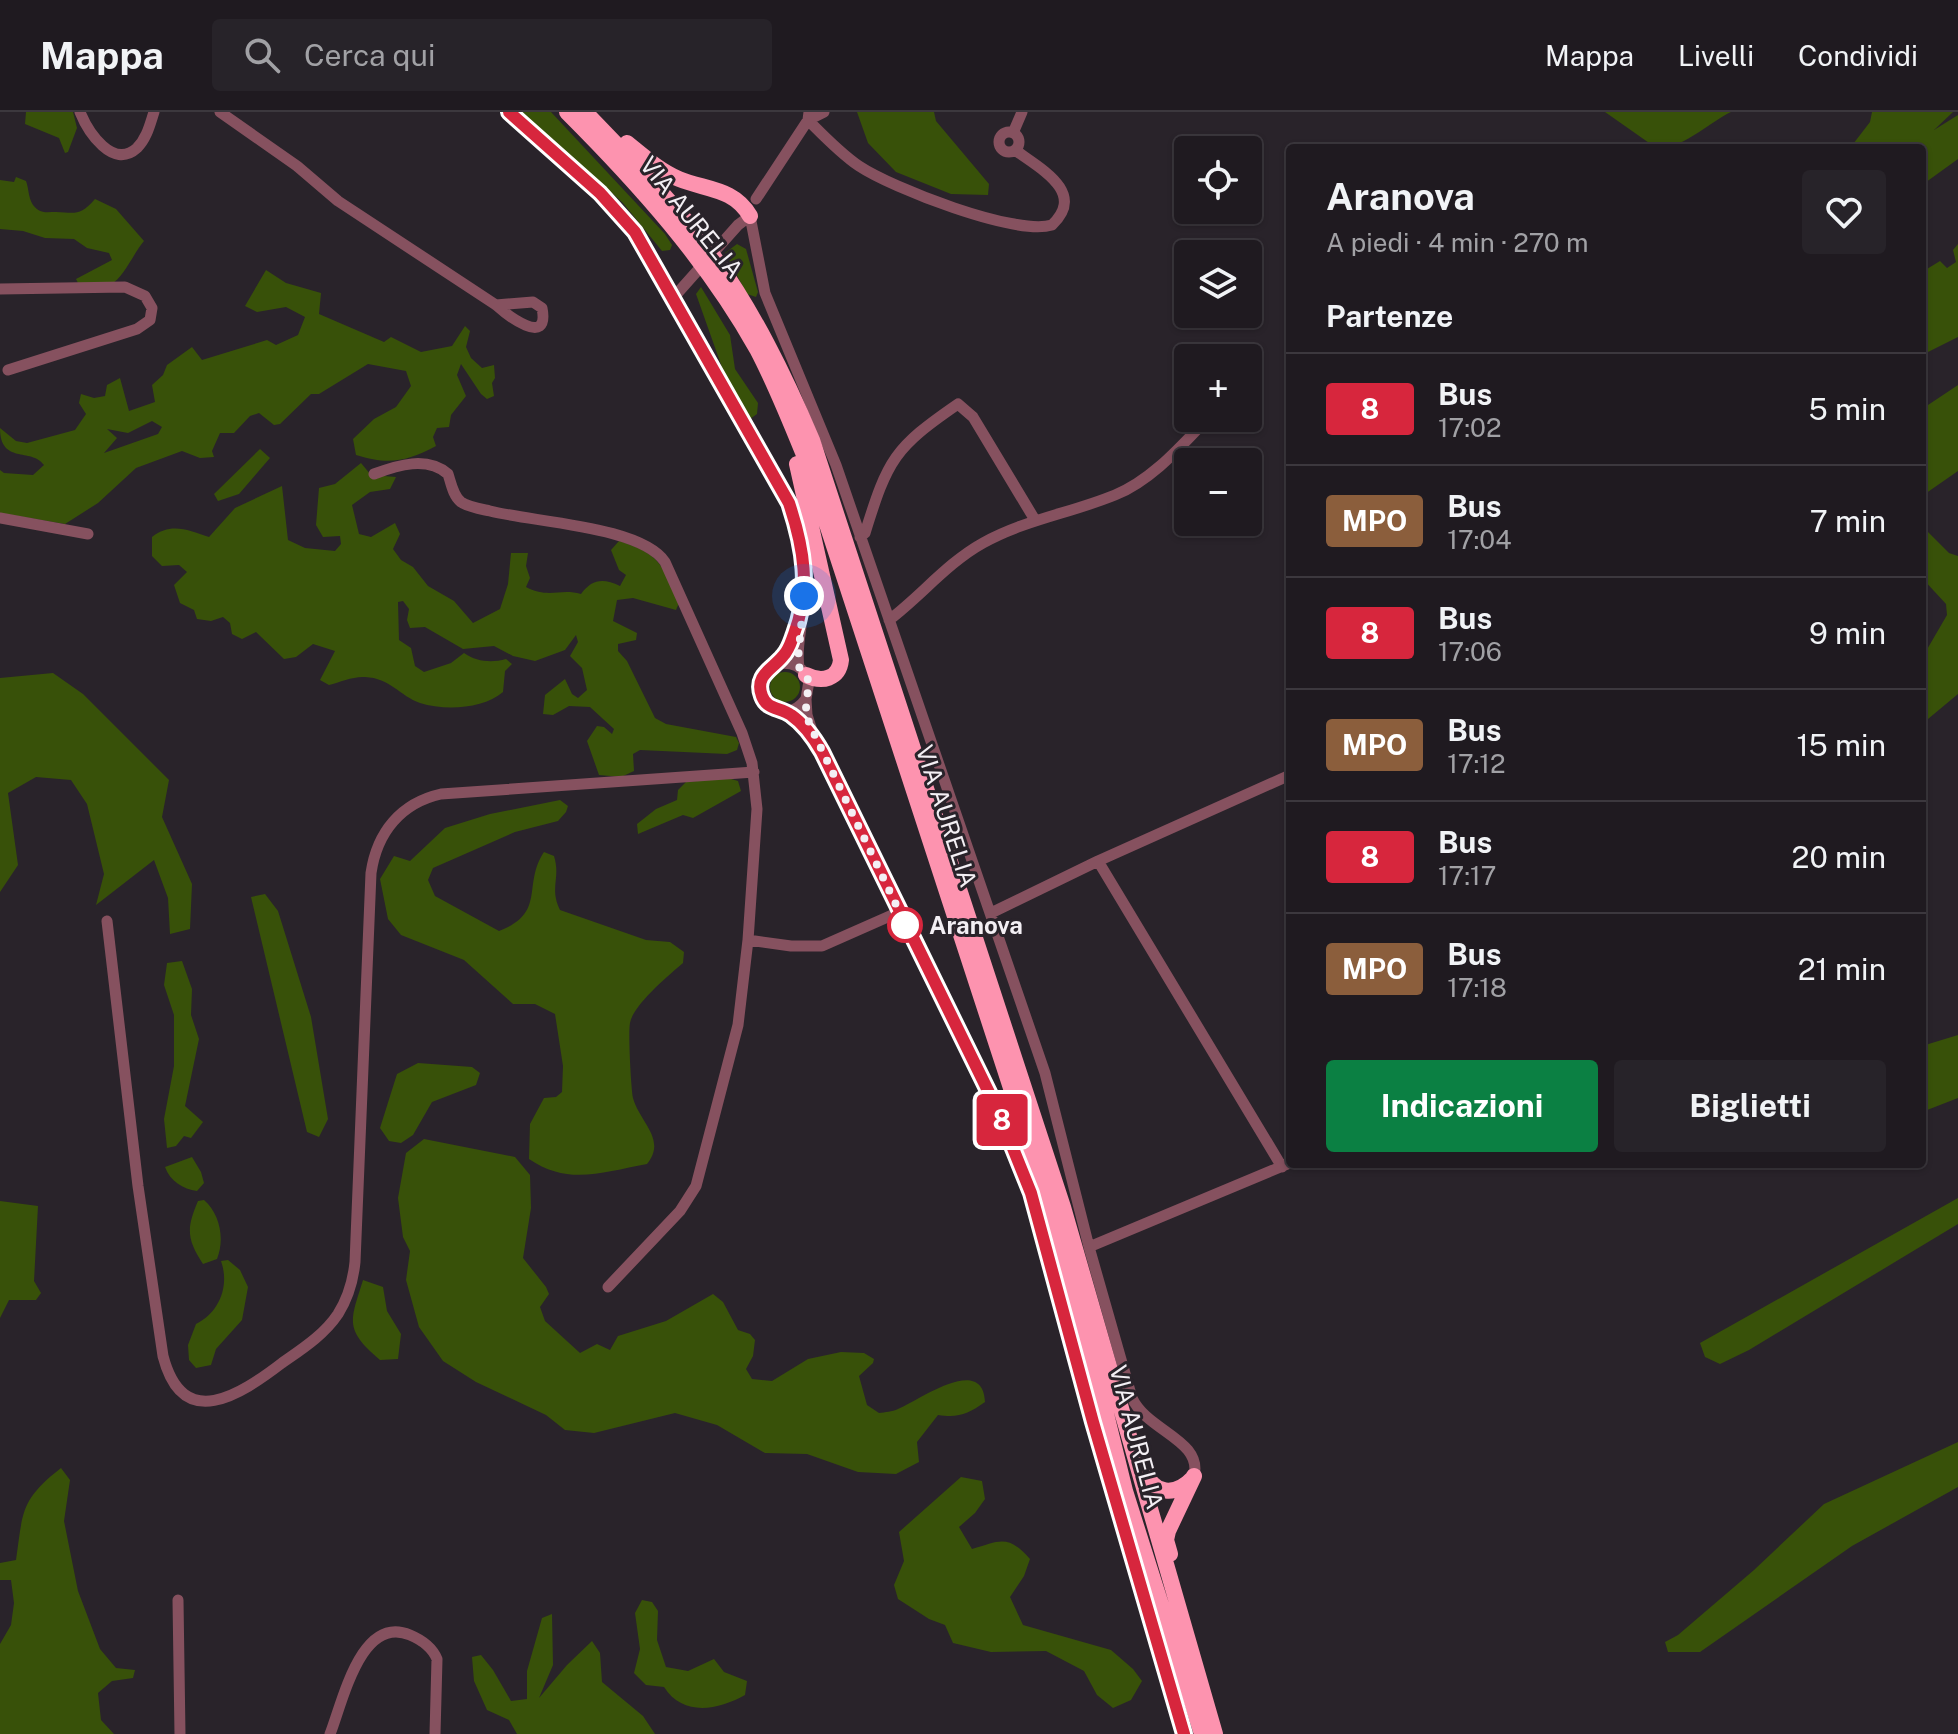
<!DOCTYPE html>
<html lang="it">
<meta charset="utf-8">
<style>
:root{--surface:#1f1a20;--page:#272329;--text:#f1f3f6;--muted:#a1a1a5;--line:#3c383e;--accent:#0b8043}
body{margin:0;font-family:"Public Sans",sans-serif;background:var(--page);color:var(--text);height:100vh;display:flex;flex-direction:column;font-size:30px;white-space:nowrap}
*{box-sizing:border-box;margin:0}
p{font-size:26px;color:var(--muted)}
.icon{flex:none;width:44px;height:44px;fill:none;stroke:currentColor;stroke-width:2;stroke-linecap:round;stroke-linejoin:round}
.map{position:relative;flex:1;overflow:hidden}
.side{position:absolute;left:1286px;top:32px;width:640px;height:1024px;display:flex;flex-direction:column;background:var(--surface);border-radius:8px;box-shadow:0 2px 6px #0004,0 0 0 2px var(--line)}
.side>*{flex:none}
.badge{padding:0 16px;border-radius:6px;font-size:28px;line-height:52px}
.fabs{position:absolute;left:1174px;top:24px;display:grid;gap:16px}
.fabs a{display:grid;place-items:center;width:88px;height:88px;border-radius:8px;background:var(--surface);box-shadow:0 2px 6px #0004,0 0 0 2px var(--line);font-size:40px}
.you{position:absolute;width:40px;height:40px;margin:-20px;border:6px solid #fff;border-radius:50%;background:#1a73e8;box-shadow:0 0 0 12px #1a73e833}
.map>.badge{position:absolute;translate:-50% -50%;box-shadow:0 0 0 4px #fff}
h2{padding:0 40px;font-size:30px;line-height:72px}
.round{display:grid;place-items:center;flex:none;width:84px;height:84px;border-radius:8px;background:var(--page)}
.summary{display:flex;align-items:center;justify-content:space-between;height:136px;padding:0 40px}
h1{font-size:38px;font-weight:700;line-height:60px}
.button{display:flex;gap:16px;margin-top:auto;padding:16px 40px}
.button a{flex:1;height:92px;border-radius:8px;background:var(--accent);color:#fff;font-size:32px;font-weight:700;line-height:92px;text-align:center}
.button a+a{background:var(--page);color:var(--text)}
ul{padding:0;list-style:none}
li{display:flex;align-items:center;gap:24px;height:112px;padding:0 40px;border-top:2px solid var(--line)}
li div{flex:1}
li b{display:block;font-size:30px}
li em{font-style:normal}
li .badge{min-width:88px;font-weight:700;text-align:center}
header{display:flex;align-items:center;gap:48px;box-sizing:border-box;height:112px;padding:0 40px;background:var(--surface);border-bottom:2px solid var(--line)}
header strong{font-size:38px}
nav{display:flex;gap:44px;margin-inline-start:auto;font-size:28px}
.search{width:560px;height:72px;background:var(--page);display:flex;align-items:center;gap:20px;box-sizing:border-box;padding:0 28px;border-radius:8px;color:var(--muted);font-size:30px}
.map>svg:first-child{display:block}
</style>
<header>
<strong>Mappa</strong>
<div class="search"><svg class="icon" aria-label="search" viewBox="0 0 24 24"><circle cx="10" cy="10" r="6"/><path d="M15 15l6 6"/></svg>Cerca qui</div>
<nav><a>Mappa</a><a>Livelli</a><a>Condividi</a></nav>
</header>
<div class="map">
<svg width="1958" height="1622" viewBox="0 0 1958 1622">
<rect width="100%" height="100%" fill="#29232a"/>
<path fill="#385109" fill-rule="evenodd" d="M26 0H73L77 16 68 40 65 41 59 26 25 12Z
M521 0H551L665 122 672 133 670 138 662 139 623 91Z
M857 0H934L936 9 989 72 988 83 951 82 896 60 868 31Z
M1605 0H1731C1709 10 1674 45 1652 33Z
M1872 0H1953L1934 18 1958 3V47L1922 73V36H1850L1870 10Z
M16 65 26 69C29 77 28 85 33 93 40 102 46 100 56 100 76 101 80 104 95 87L116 97 144 129C135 139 122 168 112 171 102 173 89 172 79 173L76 167 112 148 109 141 87 136 74 127 45 126 23 119 0 117V68L14 70Z
M737 132 746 137 758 180 756 185 747 182 725 141Z
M1958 132V225L1922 243V160L1940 149 1947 156 1956 150 1953 138Z
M266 158 286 171 321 181 319 202 384 230 391 225 421 240 452 234 465 214 470 219 466 235 471 246 482 256 494 253 495 266 492 271 494 284 487 287 481 282 461 252 457 263 466 284 451 303 449 315 437 316 433 325 436 334C406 350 388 353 356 343L353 327 374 307 396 295 411 274 406 259 368 252 319 282H311L280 312 274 313 259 301 250 304 234 321H220L212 339 214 345 200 346 182 339 136 356 98 391 65 412 0 401V358L4 361 33 363 44 353C31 335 0 353 0 316L16 329 27 331 75 318 86 302 79 291 81 282 94 286 105 284 107 273 120 266 129 299 155 290 152 273 163 263 167 253 192 235 202 248 267 228 276 233 298 223 305 205 286 195 257 200 245 194ZM152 309 162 315 158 322 104 341 117 326 107 317 128 321Z
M701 175 730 223 735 257 758 291 757 302 750 307 724 261 696 182Z
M1958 273V359L1922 384V297Z
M260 337 270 346 239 382 218 389 214 382Z
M361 351 371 363 396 365 390 377 370 380 352 393 359 422 371 425 395 411 400 422 393 437 401 448 413 455 428 474 454 489 473 511 500 497 508 472 511 441H528L526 454 530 466 526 475C549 487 560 476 581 482 592 467 603 466 620 474L626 463 619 458 611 438 619 429C662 443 661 452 679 491L676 498 633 486 617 488 613 509 637 521 636 528 618 532V539L627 549 655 606 666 612 736 625 739 631 737 638 727 642 640 638 633 642 634 659 621 665 599 663 587 629 597 614 604 615 612 622 614 617 590 595 569 594 553 603 543 602 545 583 565 567 572 582 578 586 587 578 582 556 570 544 578 530 576 523 565 538 535 549 513 544 494 534 463 537 425 515 410 516 407 508 409 497 403 489 398 490 399 528 411 536 415 554 424 560 451 551 464 541C477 550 492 551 506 547L512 552 505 559 503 580C483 597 445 599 420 591 400 584 390 566 365 565 354 564 340 570 329 573L320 568 335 539 313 532 296 545 284 547 256 520 242 527 232 522 230 511 223 505 211 509 197 507 194 498 180 491 174 473 187 460 179 453 162 454 152 444V425C171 410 188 418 209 425L235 396 282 374 288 428 305 436 335 439 341 432 340 424 323 425 316 413 319 376 335 372Z
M1922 414 1949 441 1958 444V582L1922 612V546L1947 503 1946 492 1922 466Z
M770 575a15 15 0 1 1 30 0a15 15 0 1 1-30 0Z
M53 561 83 582 169 668 162 705 192 772 190 817 170 822 168 786 154 748 96 793 104 762 87 692 71 668 36 665 8 681 18 753 0 780V566Z
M728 666 738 669 741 679 693 706 683 703 638 722 637 712 656 697 677 688 678 678 686 670Z
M560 688 568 694 566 700 558 709 515 720 433 756 428 768 435 784 499 819C547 801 522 773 544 740L554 744C561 767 549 775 560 798L646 828 670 830 684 840 683 851C669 863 633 893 630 911 628 921 631 975 633 986 640 1011 667 1027 647 1052 603 1060 568 1074 529 1047L530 1012 544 986 556 985 562 980 563 954 555 902 535 892H513L464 848 401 823 388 807 380 767 394 744 410 749 445 716 490 702Z
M265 782 278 799 311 905 328 1007 319 1025 307 1020 251 785Z
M182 849 192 877 191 903 199 927 185 994 203 1010 191 1026 184 1024 176 1034 167 1036 164 1007 174 954V903L164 873 167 851Z
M1958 923V986L1922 1000V934Z
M418 951 472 955 480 961 476 973 432 990 413 1023 401 1031 389 1029 380 1016 397 962Z
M424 1027 515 1045 530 1063 531 1096 523 1146 546 1175 549 1182 540 1195 545 1209 580 1241 597 1232 610 1238 618 1224 666 1209 713 1182 723 1190 738 1218 750 1222 755 1228 753 1244 746 1257 752 1267 772 1269 808 1247 841 1240 864 1241 874 1247 873 1251 859 1264 867 1293 879 1301C885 1300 892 1300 898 1297 918 1289 983 1241 985 1290 968 1302 959 1306 938 1303L917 1330 919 1350 896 1362 858 1360 807 1342 765 1341 717 1313 675 1301 594 1321 565 1318 546 1303 476 1270 443 1249 419 1215 406 1168 410 1139 403 1125 398 1086 406 1041Z
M192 1045 201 1060 204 1071 197 1079C183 1077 170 1069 165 1055Z
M1958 1086V1112L1749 1238 1720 1252 1705 1245 1700 1231Z
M204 1088C220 1102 225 1127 217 1147L203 1152C187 1127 186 1117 198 1089Z
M0 1089 38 1094 34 1169 41 1181 36 1188H9L0 1206Z
M228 1148 240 1158 248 1175 242 1208 216 1237 211 1253 196 1256 189 1248 188 1233 196 1212C219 1201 230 1174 221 1149Z
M363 1168 383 1175 387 1199 401 1222 398 1247 380 1248C344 1217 350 1210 363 1168Z
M1958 1330V1375L1852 1434 1700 1540H1668L1665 1530 1678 1523 1754 1458 1824 1392Z
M61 1356 70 1368 64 1409 78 1479 100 1537 116 1556 135 1558 133 1566 112 1569 98 1581 101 1608 114 1622H0V1532L11 1513 14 1491 11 1468H0V1451L16 1448C23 1400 20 1388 61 1356Z
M961 1365 982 1369 985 1387 975 1401 959 1415 972 1437C1000 1429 1008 1422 1030 1447L1024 1464 1010 1485 1023 1513 1111 1538 1133 1557 1142 1569 1131 1588 1113 1596 1097 1583 1084 1559 1046 1539 991 1540 953 1531 945 1513 929 1507 898 1487 894 1473 904 1449 899 1420Z
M642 1488 652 1490 658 1499 657 1528 666 1555 688 1559 714 1547 724 1560 747 1569 745 1583C718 1598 683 1605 664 1575L646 1573 634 1561 640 1537 635 1501Z
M552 1502 553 1553 539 1586 567 1553 592 1529 600 1541 602 1570 643 1604 655 1622H517L509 1608 487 1598 474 1569 472 1545 481 1543 493 1558 511 1589 527 1587V1559L542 1506Z"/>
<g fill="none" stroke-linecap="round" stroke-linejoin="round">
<path stroke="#86515f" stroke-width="11" d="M80 0C88 20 113 58 137 36 147 26 150 12 154 0
M220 0 297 54 338 89 496 193C506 202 550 237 542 196L533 190 496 193
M509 0 600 81 635 120 783 377C802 419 806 459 802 505 801 522 796 537 799 555
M809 0 808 8C824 24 840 41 859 54 892 76 1015 124 1052 113 1087 80 1039 56 1015 38
M999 30a10 10 0 1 1 20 0a10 10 0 1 1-20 0Z
M1013 21 1022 0
M756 87 808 8 824 0
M0 177 125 175 145 184 152 196 150 208 137 217 8 258
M674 185 738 113 750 104 765 181 836 353 1045 961 1089 1135 1132 1286C1147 1319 1203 1328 1194 1364
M374 362C398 353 427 344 448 362 451 371 453 384 461 390 468 395 481 397 490 399 532 410 641 414 665 450L742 621 752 651 757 697 748 828 738 913 696 1074 680 1099 608 1175
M0 406 88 422
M860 425 865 421C888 347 894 336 958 292L973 305 1035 408
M889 508C921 484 947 451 983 431 1024 408 1071 401 1115 383 1152 368 1181 334 1208 306
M776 552C792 549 803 554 809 569L806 587C801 594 795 599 785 600 767 600 755 579 763 564 767 557 772 555 777 551 787 543 791 530 796 518
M806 587 807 603 813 622
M786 600 809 620 836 665 1012 1031 1031 1081 1184 1622
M1098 749 1282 1055
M991 801 1098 749 1290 663
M107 809 138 1074 163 1244C183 1321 240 1283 282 1251 302 1237 324 1223 338 1202 348 1186 353 1170 355 1150L371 761C377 720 401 691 441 682L754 660
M748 828 791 834H822L899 800
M1089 1135 1290 1051
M178 1488 180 1622
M330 1622C343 1589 361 1502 410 1523 422 1528 432 1535 437 1547L435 1622"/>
<path stroke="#fd93af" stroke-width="16" d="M567 0C639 72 707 148 757 237 776 273 791 311 806 348L1042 1071 1091 1241 1125 1379 1202 1622
M585 0C628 45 674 90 711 141 753 199 784 262 812 328L1063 1095 1215 1622
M627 31C643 44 660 59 679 67 706 78 734 76 750 104
M797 352 841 548C839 567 822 571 806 563
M1145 1358C1153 1384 1176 1384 1193 1366
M1170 1442 1166 1428 1168 1419 1194 1364"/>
</g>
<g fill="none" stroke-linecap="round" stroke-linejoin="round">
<g stroke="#fff" stroke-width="18">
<path id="line" d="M509 0 600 81 635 120 789 391C804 436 811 477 794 522 791 530 789 538 783 544 773 557 754 563 762 584 767 598 780 595 791 603 804 612 814 626 822 640L998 999 1031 1081 1093 1310 1184 1622"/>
</g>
<use href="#line" stroke="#d7263d" stroke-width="12"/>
<path stroke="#f3eff4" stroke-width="8" stroke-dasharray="0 14.4" d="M804 484 798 547 799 555 809 569 806 595 809 611 911 824 905 813"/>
</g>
<circle fill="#fff" stroke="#d7263d" stroke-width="4" cx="905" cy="813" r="16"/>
<g text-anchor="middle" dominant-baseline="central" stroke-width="6" stroke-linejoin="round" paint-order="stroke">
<g font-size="24" fill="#f3eff4" stroke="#29232a">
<text transform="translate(692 105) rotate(51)">VIA AURELIA</text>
<text transform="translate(947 704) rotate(72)">VIA AURELIA</text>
<text transform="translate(1137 1325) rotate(75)">VIA AURELIA</text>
</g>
<g font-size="24" font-weight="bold" fill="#f3eff4" stroke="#29232a" text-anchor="start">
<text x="929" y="813">Aranova</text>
</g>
</g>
</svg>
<div class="fabs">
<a><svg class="icon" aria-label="locate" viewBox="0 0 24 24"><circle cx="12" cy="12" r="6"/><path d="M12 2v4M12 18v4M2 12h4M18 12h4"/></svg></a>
<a><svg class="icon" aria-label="layers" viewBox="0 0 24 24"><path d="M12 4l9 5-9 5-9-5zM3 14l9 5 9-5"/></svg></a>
<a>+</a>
<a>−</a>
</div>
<div class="you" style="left:804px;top:484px"></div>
<b class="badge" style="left:1002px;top:1008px;background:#d7263d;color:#fff">8</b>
<section class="side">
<div class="summary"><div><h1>Aranova</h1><p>A piedi · 4 min · 270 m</p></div><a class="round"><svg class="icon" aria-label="heart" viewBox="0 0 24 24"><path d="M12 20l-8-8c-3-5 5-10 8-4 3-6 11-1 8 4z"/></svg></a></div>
<h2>Partenze</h2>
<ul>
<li><span class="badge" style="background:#d7263d;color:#fff">8</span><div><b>Bus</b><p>17:02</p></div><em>5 min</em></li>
<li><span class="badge" style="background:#8b5e3c;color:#fff">MPO</span><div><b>Bus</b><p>17:04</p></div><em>7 min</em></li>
<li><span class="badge" style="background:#d7263d;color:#fff">8</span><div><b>Bus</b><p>17:06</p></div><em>9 min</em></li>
<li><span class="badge" style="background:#8b5e3c;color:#fff">MPO</span><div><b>Bus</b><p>17:12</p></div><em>15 min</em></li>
<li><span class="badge" style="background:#d7263d;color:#fff">8</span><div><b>Bus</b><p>17:17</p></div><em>20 min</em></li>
<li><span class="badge" style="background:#8b5e3c;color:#fff">MPO</span><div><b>Bus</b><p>17:18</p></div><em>21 min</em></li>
</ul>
<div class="button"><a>Indicazioni</a><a>Biglietti</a></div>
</section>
</div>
